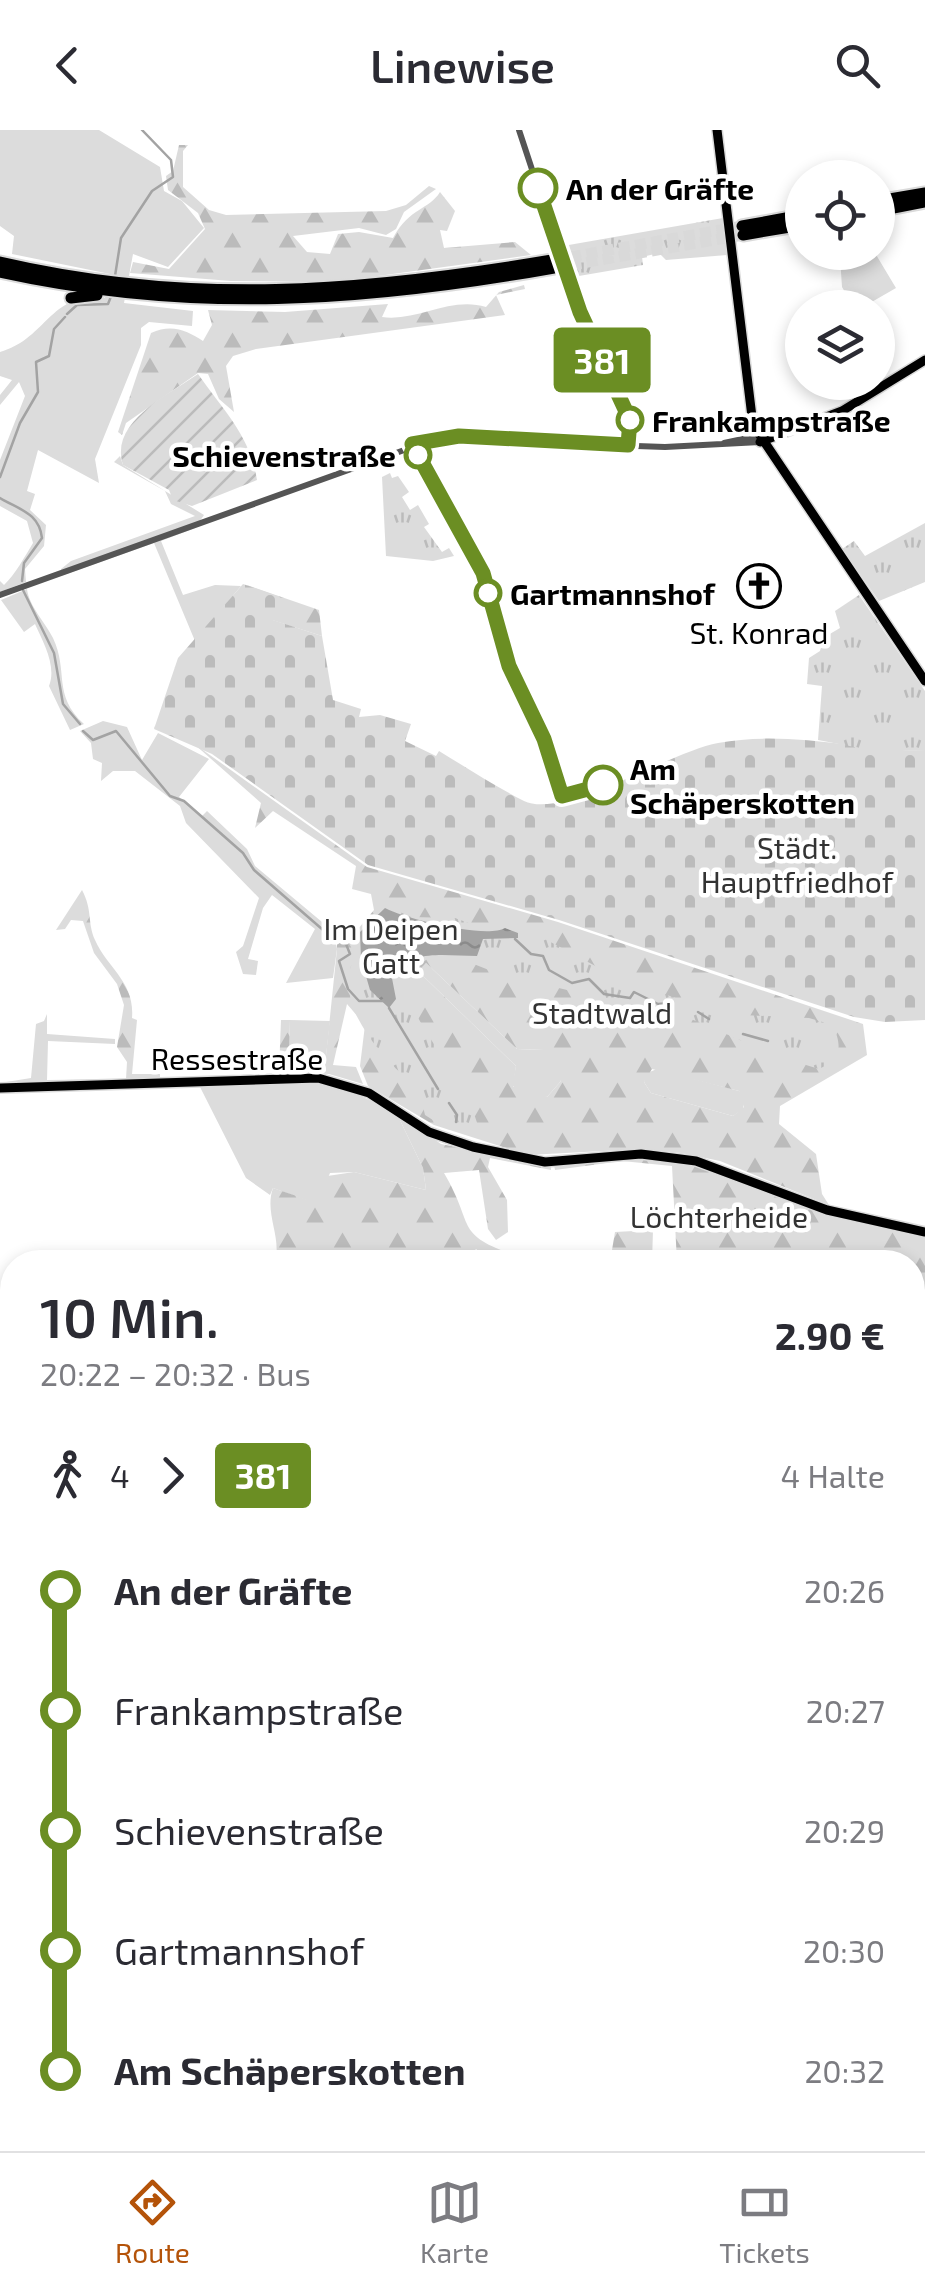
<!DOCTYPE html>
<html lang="de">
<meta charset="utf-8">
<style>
:root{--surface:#fff;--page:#f7f7f7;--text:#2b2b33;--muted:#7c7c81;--line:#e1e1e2;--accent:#b45309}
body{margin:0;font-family:"Exo 2",sans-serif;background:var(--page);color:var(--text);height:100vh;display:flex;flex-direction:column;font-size:38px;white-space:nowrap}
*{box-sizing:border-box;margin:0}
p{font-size:32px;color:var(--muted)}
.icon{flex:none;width:55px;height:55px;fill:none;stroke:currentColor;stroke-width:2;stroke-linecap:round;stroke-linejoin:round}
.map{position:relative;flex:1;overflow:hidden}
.side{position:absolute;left:0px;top:1120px;width:925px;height:902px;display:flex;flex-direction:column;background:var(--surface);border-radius:40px 40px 0 0;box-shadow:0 5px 15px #0003}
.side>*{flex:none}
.badge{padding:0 20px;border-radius:8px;font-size:35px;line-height:65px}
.tools{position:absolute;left:785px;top:30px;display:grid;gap:20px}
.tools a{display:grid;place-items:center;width:110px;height:110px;border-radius:50%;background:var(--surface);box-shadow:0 5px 15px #0003;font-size:50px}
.map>.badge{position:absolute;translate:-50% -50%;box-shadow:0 0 0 5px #fff}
.legs{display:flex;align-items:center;gap:15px;height:110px;padding:0 40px;font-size:32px}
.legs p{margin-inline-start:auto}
.overview{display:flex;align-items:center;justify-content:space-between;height:170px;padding:0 40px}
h1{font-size:55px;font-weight:600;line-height:75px}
ul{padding:0 40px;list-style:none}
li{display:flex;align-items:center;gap:35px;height:120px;font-size:38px}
li i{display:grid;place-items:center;width:15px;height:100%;margin:0 12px;background:currentColor}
li i::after{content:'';width:25px;height:25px;margin:-12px;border:8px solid;border-radius:50%;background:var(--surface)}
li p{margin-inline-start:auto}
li:first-child i{background:linear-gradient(#0000 50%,currentColor 0)}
li:last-child i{background:linear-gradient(currentColor 50%,#0000 0)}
header{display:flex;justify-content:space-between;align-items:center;height:130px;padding:0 40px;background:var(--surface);font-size:45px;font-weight:600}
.tab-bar{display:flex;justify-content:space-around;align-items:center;height:140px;border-top:2px solid var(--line);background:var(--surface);font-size:28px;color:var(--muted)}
.tab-bar a{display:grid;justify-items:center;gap:5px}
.tab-bar .current{color:var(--accent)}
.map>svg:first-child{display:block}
</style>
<header><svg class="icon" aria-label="back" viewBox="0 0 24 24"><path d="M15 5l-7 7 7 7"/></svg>Linewise<svg class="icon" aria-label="search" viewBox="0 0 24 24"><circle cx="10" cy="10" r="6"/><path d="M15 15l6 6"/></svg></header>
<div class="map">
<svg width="925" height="2021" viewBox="0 0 925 2021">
<defs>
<pattern id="forest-firs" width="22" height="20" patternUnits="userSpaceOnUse" patternTransform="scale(2.5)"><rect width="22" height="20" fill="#dcdcdc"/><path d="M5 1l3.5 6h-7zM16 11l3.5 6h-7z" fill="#bbb"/></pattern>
<pattern id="cemetery-stones" width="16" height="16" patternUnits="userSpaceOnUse" patternTransform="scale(2.5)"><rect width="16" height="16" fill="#dcdcdc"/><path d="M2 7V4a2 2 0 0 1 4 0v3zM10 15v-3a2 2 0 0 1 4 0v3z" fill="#bbb"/></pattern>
<pattern id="park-tufts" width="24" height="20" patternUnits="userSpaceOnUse" patternTransform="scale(2.5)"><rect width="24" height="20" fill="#dcdcdc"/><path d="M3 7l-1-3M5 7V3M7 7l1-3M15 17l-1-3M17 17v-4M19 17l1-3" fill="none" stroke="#bbb"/></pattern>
<pattern id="garden-furrows" width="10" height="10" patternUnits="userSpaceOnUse" patternTransform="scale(2.5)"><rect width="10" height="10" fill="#dcdcdc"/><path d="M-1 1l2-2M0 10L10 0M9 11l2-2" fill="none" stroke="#bbb"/></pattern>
<pattern id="water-ripples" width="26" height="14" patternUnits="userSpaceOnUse" patternTransform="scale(2.5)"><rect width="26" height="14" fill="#a3a3a3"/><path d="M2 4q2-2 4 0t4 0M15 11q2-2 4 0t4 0" fill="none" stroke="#8b8b8b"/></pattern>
</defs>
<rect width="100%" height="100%" fill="#fff"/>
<path fill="#dcdcdc" d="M0 0H99L160 37 164 61 182 71 204 98 168 137 133 124 124 173 193 181 192 196 149 192 141 198V215L95 329 99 353 38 320 27 361 35 364 30 380 46 395 44 416 25 439 26 452 0 462V451L4 455C15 445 25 426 33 413L27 391 0 376V330L25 266 19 252 0 275V265L12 250 0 246V222C47 209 50 161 105 168L110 144 12 124 14 106 0 96Z
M824 122 875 123 896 158 863 177H854L842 157 840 127 827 128Z
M120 326 123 335 204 385 195 398 161 411 183 465 215 455 241 456 195 511 154 413 61 446V439L71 431 195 386 171 374 165 361 114 332Z
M27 459C29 476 45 492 53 508 69 542 52 565 84 594L70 600 49 556C57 536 43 512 35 494L24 502 1 470Z
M103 591 127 597 142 630 158 603 209 629 179 667 202 686 207 681 247 719 255 736 334 802 337 819 333 848 286 853 315 799 272 765 263 778 248 829 258 831 256 845 243 844 236 822 243 816 259 768 186 693 180 676 135 641H113L101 651 102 633 93 629 91 613 80 601Z
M426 833 517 919 543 920 561 951 547 967 512 956 516 936 417 840Z
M47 884V904L115 909V914L48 911 47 950 120 949 0 953 31 948 36 894 44 891Z
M290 890 330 891 325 935 289 932Z
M657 939 739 961 745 968 743 979 733 986 651 963 644 952 647 943Z
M302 950 338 956 396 982 423 1038 426 1060 354 1042 330 1043 317 1074 273 1058 270 1065 246 1048 200 957Z
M0 1561H12V1679L0 1682Z
M12 1916V2010H252L237 2021H0V1924Z"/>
<path fill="url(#forest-firs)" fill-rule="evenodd" d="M179 15H188L183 21V57L209 80 226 85 386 81 406 75 429 56 436 59 404 82 396 99 386 105 359 98 293 106 307 122 330 124 338 104 359 102 393 108C410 77 429 80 440 62L455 81 447 101 440 100 444 118 515 112 531 125 334 152 231 151 130 143 133 132 169 139 205 99 198 83 168 60 166 46 173 41Z
M524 155 525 159 496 165 505 185 256 219 233 226 226 236 234 282 219 269 208 244 198 243 126 293 122 305 118 302 151 203C172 193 188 201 203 211L212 195 208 180 285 182 388 174 382 187C417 192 450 166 486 177L499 162Z
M247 455 319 480 322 506 272 490Z
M193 613 367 737 558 792 863 894 867 925 780 976 779 994 816 1024 822 1064 829 1075 720 1031 681 1023 641 1019 528 1025 434 995 368 956 360 936 365 895 347 874 333 935 356 937 363 954 329 944 279 941 281 890H290L289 932 325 935 337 819V795L358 799 374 780 371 764 352 759 356 736 273 681 255 698 261 673ZM426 833 517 919 543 920 540 933 561 951 547 967 523 950 513 957 516 936 418 841ZM652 939 739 961 744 977 733 986 651 963 644 952Z
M82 760C93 781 87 792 95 810 108 839 135 852 132 888L137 890 132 944H160V948L126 949 127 932 117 917 124 875 117 854 94 823 83 791 71 790 65 799 56 800Z
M396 982 441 1014 551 1035V1040L490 1028 488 1037 507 1070 508 1102 496 1110 488 1099 479 1040 444 1043C477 1099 451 1104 523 1128V1132H493L476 1119 465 1132H275C282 1107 264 1083 273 1058L317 1073 314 1048 354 1042 426 1060 423 1038Z
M622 1028 672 1030 715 1039 833 1084 925 1103V1825L913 1841 912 1132H677L672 1036 622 1031 555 1040 554 1035Z
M653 1100 652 1132H610L615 1102Z
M12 1679V1904L0 1905V1682Z
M925 1967V2021H237L252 2010H912L913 1973Z"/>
<path fill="url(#cemetery-stones)" d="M243 454 280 467 273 490 322 506 333 570 361 579 359 587 380 585 411 594 405 611 436 626 439 621C467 638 498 658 524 671 564 690 669 622 718 613 787 600 856 620 925 621V890L885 892 854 887 559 790 368 735 212 624 154 599 178 528Z"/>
<path fill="url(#park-tufts)" d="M723 88 727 125 666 130 659 123 642 127 643 135 573 147 563 116Z
M390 343 392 348 398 346 409 362 402 367 410 380 418 375 429 394 424 397 442 422 449 418 454 426 433 431 386 426 382 347Z
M925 393V452L879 471 842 419 854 411 865 426Z
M859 465 925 561V621L870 620 818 610 822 556 807 554 809 528 820 521 823 508 840 498 835 481Z
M387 776 411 787 455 788 490 801 514 796 530 801 616 847 721 884 809 888 833 895C842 917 842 928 819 939L780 927 691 889 641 886 601 868 499 844 456 827 427 829 413 841 406 862C422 907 475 963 480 1006L447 999 425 985 417 952C394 946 362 900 353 878 342 853 357 782 387 776Z"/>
<path fill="url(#garden-furrows)" d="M198 244C223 280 250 305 257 350L192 376 173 370 169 360 123 335C109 292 168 265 198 244Z"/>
<path fill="url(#water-ripples)" d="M385 778C406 789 486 809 505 798L518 803V808L483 809 477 826C444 826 416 819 391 843L396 869 389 878 370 860 361 829 360 802Z"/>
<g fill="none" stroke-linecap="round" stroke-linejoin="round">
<path stroke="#a3a3a3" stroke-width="2.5" d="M115 146 121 108 152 61 173 47 171 30 142 0
M67 184 77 175 108 174 112 164
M0 347 20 293 38 262 36 232 49 226 54 199 65 187
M0 368C20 380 39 383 42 408L24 433 22 451
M23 460 54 523 63 574 80 594
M83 601 93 610 116 601 170 666 184 671 243 723 254 740 330 806 346 814 350 824 339 831 348 859 359 871H384
M515 809 531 824 543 826 549 840 572 853 589 849 604 864 630 868 634 862 658 874 672 873
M389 878 438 959
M698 882 709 889
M743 904 768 911
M449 973 457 985 456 992
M403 2021V2010"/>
<path stroke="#d9d9d9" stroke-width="11" stroke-dasharray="11 5.5" stroke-linecap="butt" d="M554 130 737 97
M554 138 743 105"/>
<g stroke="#dbdbdb" stroke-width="12">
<path id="major" d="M717 0 753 295 925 551
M760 312 842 281 925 230
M0 958 318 948 369 963 429 1002 473 1017 545 1032 641 1024 696 1031 827 1080 925 1102
M912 1425 925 1417
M0 1547H12"/>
</g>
<g stroke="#dbdbdb" stroke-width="15">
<path id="highway" d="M878 71 925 63
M878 81 925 72
M742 96 802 85
M743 105 802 95
M0 132C190 176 362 162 552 130
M0 142C191 184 364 172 554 138
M71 168 97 165"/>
</g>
<path stroke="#555" stroke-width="6" d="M519 0 579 182 630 291 628 315
M724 313 757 306
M0 465 435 309 665 317 760 312"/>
<use href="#major" stroke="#000" stroke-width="9"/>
<use href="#highway" stroke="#000" stroke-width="11"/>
<path stroke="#000" stroke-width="2.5" d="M716 0 751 296 925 552"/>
</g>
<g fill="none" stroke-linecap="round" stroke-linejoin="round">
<g stroke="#fff" stroke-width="22">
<path id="line-1" d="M538 58 580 182 630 290 628 315 459 306 412 314 483 443 509 536 544 609 562 666 603 655"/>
</g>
<use href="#line-1" stroke="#6b8e23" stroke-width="15"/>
</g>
<defs>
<g id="church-ring" transform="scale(2.25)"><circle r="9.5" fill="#fff" stroke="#000" stroke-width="1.5"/><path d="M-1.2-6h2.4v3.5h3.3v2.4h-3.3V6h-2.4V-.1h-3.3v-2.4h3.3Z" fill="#000"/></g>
</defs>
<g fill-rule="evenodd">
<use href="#church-ring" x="759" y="456"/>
</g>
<g fill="#fff" stroke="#6b8e23" stroke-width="5">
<circle cx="538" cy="58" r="18"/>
<circle cx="630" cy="290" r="12"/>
<circle cx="418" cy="325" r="12"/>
<circle cx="488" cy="463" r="12"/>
<circle cx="603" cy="655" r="18"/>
</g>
<g text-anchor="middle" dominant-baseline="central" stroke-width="9" stroke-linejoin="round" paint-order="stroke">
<g font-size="30" font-weight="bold" fill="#000" stroke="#fff" text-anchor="start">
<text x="566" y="58">An der Gräfte</text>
<text x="652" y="290">Frankampstraße</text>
<text x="396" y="325" text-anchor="end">Schievenstraße</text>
<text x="510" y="463">Gartmannshof</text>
<text x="630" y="638">Am<tspan x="630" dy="34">Schäperskotten</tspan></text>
</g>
<g font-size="30" fill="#000" stroke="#fff">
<text x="759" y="502">St. Konrad</text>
</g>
<g font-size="30" fill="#333" stroke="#fff">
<text x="797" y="717">Städt.<tspan x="797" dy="34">Hauptfriedhof</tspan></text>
<text x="391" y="798">Im Deipen<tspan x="391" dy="34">Gatt</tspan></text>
<text x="602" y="882">Stadtwald</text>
<text x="719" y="1086">Löchterheide</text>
</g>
<g font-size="30" fill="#000" stroke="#fff">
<text x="237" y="928">Ressestraße</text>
</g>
</g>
</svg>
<div class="tools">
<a><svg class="icon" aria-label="locate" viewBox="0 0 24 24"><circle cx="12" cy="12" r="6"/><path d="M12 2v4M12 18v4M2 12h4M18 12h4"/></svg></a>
<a><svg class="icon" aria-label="layers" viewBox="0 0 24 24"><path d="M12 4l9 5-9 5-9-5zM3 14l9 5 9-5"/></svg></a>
</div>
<b class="badge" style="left:602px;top:230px;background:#6b8e23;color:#fff">381</b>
<section class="side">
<div class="overview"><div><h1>10 Min.</h1><p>20:22 – 20:32 · Bus</p></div><b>2.90 €</b></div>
<div class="legs"><svg class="icon" aria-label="walk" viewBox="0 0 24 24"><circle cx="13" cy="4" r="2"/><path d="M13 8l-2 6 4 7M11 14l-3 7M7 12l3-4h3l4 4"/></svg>4<svg class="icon" aria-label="forward" viewBox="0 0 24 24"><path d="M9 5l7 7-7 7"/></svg><b class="badge" style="background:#6b8e23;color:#fff">381</b><p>4 Halte</p></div>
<ul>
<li><i style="color:#6b8e23"></i><b>An der Gräfte</b><p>20:26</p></li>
<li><i style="color:#6b8e23"></i><span>Frankampstraße</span><p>20:27</p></li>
<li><i style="color:#6b8e23"></i><span>Schievenstraße</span><p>20:29</p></li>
<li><i style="color:#6b8e23"></i><span>Gartmannshof</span><p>20:30</p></li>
<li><i style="color:#6b8e23"></i><b>Am Schäperskotten</b><p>20:32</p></li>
</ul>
</section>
</div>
<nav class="tab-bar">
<a class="current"><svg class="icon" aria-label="directions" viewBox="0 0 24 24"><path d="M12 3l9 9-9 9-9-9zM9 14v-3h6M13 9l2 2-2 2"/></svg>Route</a>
<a><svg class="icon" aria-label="map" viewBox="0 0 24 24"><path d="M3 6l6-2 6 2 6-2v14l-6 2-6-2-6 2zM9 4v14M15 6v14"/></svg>Karte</a>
<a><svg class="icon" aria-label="tickets" viewBox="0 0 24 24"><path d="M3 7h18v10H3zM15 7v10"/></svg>Tickets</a>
</nav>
